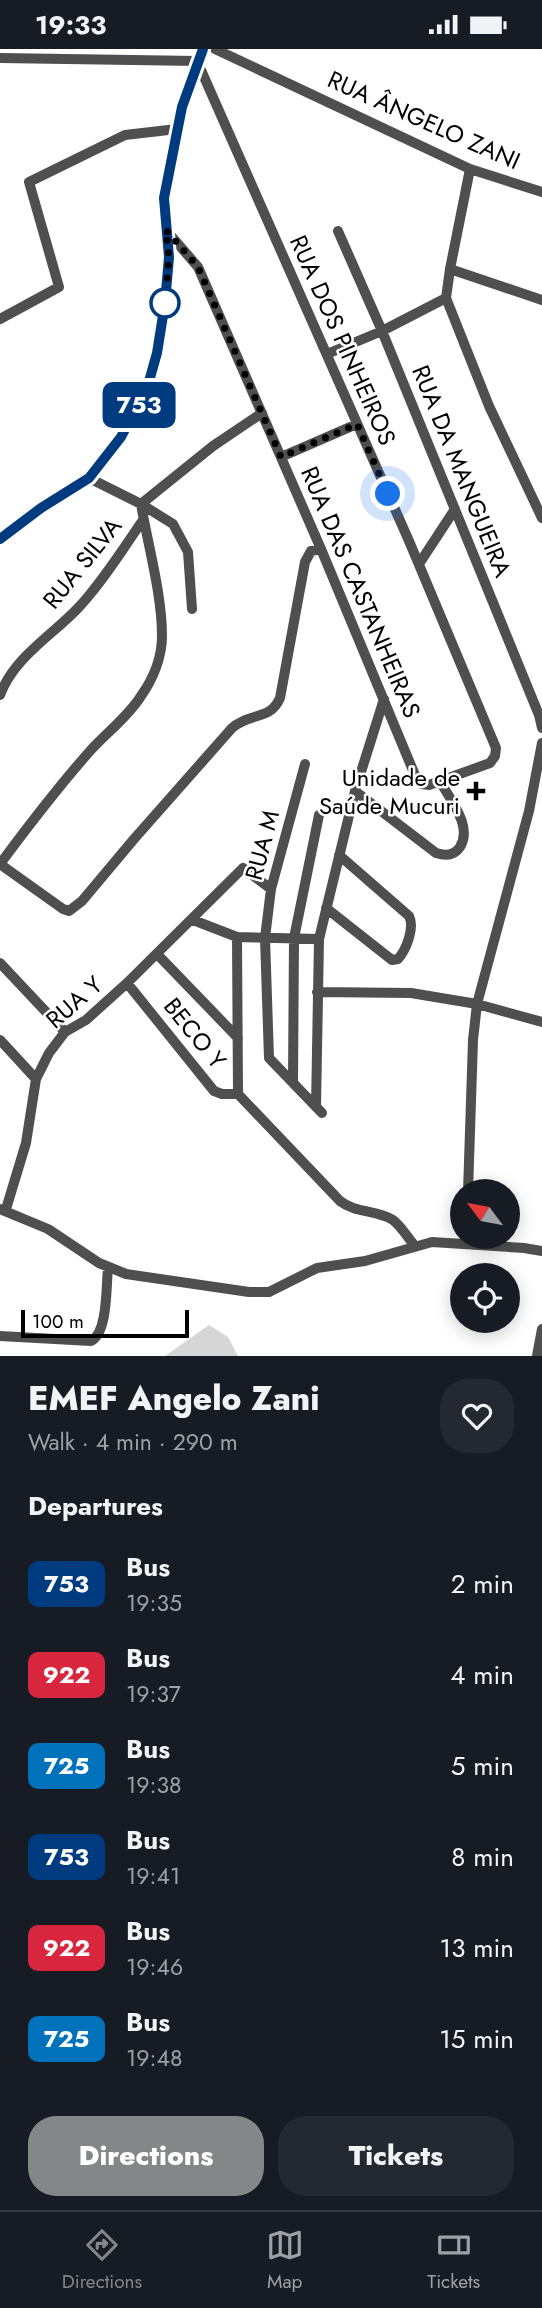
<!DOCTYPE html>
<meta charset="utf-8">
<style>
:root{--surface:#171b24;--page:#242831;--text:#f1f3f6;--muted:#9ea1a6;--line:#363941;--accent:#858687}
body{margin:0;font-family:Jost,sans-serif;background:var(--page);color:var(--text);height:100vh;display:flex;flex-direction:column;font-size:26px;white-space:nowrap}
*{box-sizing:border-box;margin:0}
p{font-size:23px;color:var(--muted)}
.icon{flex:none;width:38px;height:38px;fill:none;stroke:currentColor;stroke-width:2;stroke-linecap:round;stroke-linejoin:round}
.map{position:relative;height:1307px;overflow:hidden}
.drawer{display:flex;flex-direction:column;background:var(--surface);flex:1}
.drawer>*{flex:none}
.badge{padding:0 14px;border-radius:10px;font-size:24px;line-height:46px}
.needle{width:46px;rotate:302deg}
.controls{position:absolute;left:450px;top:1130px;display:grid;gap:14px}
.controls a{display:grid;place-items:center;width:70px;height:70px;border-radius:50%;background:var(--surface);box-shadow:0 4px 18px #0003;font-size:35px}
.scale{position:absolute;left:21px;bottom:18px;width:168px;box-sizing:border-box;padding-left:7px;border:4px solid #000;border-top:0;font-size:19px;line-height:24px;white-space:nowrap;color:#000;-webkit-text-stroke:5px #fff;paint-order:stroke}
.you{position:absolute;width:35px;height:35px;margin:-18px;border:5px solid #fff;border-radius:50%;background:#1a73e8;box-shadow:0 0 0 10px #1a73e833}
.map>.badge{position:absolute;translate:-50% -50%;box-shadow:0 0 0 4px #fff}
h2{padding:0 28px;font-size:26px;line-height:63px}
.round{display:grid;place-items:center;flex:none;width:74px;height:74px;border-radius:28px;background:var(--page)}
.headline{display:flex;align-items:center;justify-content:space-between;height:119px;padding:0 28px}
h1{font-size:33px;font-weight:800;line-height:52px}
.action{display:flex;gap:14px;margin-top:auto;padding:14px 28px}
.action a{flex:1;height:80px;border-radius:28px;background:var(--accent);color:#fff;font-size:28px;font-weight:800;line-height:80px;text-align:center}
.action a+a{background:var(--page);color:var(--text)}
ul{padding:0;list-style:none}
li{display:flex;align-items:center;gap:21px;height:91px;padding:0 28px}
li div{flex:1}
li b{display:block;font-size:26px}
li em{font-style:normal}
li .badge{min-width:77px;font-weight:700;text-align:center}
.status{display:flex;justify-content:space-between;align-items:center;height:49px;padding:0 35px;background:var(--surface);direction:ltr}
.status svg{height:19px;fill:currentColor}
.tab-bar{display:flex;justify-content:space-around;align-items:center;height:98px;border-top:2px solid var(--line);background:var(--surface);font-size:19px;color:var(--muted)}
.tab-bar a{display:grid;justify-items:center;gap:4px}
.tab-bar .selected{color:var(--accent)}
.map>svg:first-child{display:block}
</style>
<div class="status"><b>19:33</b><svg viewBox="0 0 49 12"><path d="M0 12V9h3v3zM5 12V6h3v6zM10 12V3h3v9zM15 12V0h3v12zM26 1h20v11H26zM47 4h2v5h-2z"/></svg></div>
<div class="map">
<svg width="542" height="1307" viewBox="0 0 542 1307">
<rect width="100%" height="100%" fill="#fff"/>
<path fill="#d6d6d6" d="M209 1276 228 1288 238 1307H165Z"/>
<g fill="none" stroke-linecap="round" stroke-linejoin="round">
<path stroke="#4f4f4f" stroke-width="10" d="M215 0 470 120 542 143
M0 9 197 12 409 492 496 699 495 707 490 714 429 736 421 735 417 731 321 500 198 218 166 181
M470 120 450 220 446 249 489 357 542 469
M338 182 382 282 539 666 542 679
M450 220 542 251
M0 270 59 238 29 133 125 86 177 80
M327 305 382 282 446 249
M281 408 357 375
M0 490 41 459 89 429 121 388 148 336 157 304 165 254 169 208 164 149 182 58 204 0
M419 515 455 460
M192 560 188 503 173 475 141 455 213 397 262 364
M0 646C14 608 53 586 79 558 103 532 123 500 143 471
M305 715 271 840 265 889 269 1009 322 1064
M355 742 436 804C445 807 454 807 460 798 473 777 450 751 440 732
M0 815 63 860 69 862 82 852 134 790 232 679C250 663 270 672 280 649L305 513 311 502 321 500
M0 815C29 776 58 738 90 702 106 684 128 668 141 647 153 630 162 608 162 587 162 545 148 497 141 455L89 429
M326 859 392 911 398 910C406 901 415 879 409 867L339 806
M193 871 237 888 319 890
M237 888 238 1045 340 1152C355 1164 377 1161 393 1171 401 1177 408 1189 415 1197
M157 905 238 989
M0 914 65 983
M127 934 214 1042 222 1045H238
M317 943 411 944 477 955 542 973
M0 991 36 1030
M293 1033 294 889 319 766
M316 1058 319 890 355 742 384 650
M468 1143 473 991 477 955 529 762 542 694
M0 1160 48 1180 99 1214 126 1225 249 1243H269L317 1219 365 1212 432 1193 524 1199 542 1202
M6 1160 26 1094 36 1030 49 1004 65 983 86 971 127 934 243 819 271 840
M0 1287 91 1292C108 1284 106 1237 108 1219
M537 1307 542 1280"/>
</g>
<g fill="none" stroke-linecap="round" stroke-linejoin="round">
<g stroke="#fff" stroke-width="16">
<path id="line" d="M0 490 41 459 89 429 121 388 148 336 157 304 165 254 169 208 164 149 182 58 203 0"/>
</g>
<use href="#line" stroke="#003b80" stroke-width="10"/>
<path stroke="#000" stroke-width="7" stroke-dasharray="0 12.6" d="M165 254 169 208 166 181 198 218 281 408 357 375 388 445"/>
</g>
<circle fill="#fff" stroke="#003b80" stroke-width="3.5" cx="165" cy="254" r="14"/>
<path fill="#000" stroke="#fff" stroke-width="2.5" d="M472.5 731.5h7v7h7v7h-7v7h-7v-7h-7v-7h7z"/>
<g text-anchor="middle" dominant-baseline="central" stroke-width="5" stroke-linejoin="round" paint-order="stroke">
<g font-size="24" fill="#000" stroke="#fff">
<text transform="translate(424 71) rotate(24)">RUA ÂNGELO ZANI</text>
<text transform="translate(343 291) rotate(66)">RUA DOS PINHEIROS</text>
<text transform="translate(462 422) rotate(68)">RUA DA MANGUEIRA</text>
<text transform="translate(82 514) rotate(-51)">RUA SILVA</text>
<text transform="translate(361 543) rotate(67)">RUA DAS CASTANHEIRAS</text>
<text transform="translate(262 796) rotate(-75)">RUA M</text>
<text transform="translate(74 953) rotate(-41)">RUA Y</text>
<text transform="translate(195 984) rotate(51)">BECO Y</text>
</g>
<g font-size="24" fill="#000" stroke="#fff" text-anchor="end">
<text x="460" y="728">Unidade de<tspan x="460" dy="28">Saúde Mucuri</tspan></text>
</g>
</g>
</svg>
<div class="controls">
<a><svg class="needle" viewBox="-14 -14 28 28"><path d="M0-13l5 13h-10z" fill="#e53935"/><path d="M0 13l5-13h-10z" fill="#9ea1a6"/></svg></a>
<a><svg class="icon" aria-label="locate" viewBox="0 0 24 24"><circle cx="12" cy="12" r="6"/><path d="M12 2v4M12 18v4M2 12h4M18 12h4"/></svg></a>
</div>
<div class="scale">100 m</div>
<div class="you" style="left:388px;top:445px"></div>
<b class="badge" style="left:139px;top:356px;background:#003b80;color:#fff">753</b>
</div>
<section class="drawer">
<div class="headline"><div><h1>EMEF Angelo Zani</h1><p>Walk · 4 min · 290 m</p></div><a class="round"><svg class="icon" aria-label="heart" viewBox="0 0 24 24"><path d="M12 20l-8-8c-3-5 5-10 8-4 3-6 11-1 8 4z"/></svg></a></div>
<h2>Departures</h2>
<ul>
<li><span class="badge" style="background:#003b80;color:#fff">753</span><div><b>Bus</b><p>19:35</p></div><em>2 min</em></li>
<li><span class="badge" style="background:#d7263d;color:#fff">922</span><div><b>Bus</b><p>19:37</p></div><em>4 min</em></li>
<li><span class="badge" style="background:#0072bc;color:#fff">725</span><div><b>Bus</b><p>19:38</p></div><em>5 min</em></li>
<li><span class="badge" style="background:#003b80;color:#fff">753</span><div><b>Bus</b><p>19:41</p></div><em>8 min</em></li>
<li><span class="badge" style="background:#d7263d;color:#fff">922</span><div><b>Bus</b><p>19:46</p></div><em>13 min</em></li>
<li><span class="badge" style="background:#0072bc;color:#fff">725</span><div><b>Bus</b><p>19:48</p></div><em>15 min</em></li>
</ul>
<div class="action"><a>Directions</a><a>Tickets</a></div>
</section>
<nav class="tab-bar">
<a class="selected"><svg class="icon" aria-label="directions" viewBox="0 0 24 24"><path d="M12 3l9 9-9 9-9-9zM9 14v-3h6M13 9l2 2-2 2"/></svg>Directions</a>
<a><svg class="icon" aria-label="map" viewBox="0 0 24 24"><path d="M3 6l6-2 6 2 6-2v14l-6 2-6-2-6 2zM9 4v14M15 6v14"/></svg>Map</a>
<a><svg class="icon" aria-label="tickets" viewBox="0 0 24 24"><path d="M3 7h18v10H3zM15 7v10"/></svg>Tickets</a>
</nav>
